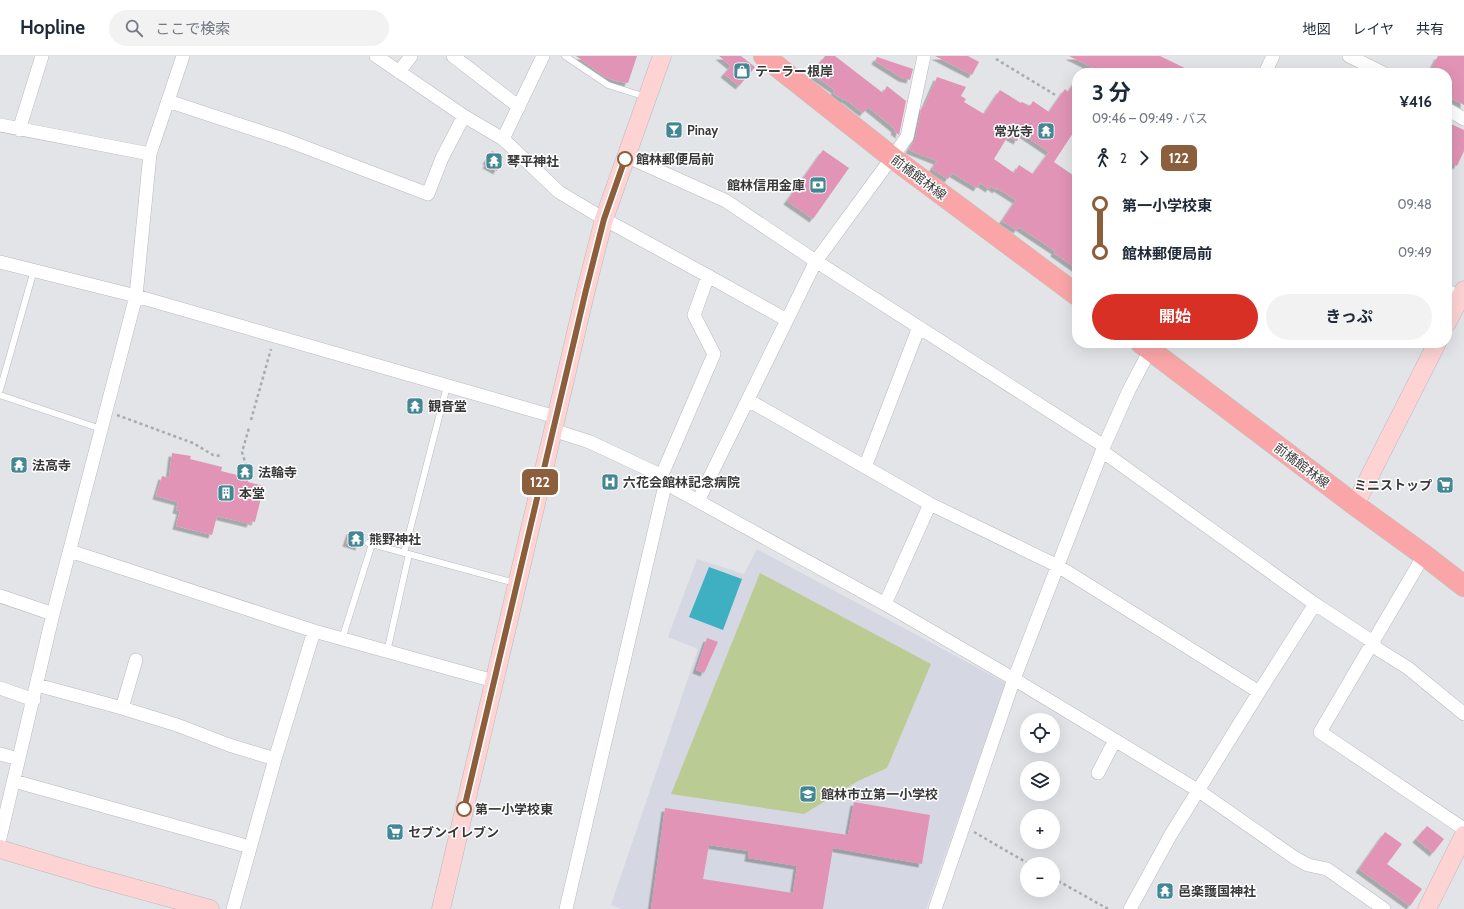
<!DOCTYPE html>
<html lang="ja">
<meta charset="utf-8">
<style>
:root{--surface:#fff;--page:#f2f2f3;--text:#1f2937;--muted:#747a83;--line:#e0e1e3;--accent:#d93025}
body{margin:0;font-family:Cabin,"Noto Sans JP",sans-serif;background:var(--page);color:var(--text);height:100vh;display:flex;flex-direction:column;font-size:15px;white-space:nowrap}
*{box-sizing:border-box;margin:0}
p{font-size:13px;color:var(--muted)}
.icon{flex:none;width:22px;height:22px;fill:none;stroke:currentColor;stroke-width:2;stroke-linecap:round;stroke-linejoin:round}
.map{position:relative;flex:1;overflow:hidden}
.side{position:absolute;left:1072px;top:12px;width:380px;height:280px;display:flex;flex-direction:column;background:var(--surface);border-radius:16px;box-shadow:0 4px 16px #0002}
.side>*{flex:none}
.badge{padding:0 8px;border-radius:6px;font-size:14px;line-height:26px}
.buttons{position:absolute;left:1020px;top:657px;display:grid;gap:8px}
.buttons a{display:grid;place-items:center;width:40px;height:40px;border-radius:50%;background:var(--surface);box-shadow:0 4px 16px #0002;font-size:20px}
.map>.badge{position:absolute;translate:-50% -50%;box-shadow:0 0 0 2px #fff}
.legs{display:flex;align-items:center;gap:6px;height:44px;padding:0 20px;font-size:13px}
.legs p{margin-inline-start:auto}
.headline{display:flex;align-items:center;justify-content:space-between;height:68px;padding:0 20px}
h1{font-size:22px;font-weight:700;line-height:30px}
.action{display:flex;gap:8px;margin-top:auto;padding:8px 20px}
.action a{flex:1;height:46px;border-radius:24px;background:var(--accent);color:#fff;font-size:16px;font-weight:700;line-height:46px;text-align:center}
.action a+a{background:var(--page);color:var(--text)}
ul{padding:0 20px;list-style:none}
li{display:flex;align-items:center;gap:14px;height:48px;font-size:15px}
li i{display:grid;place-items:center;width:6px;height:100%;margin:0 5px;background:currentColor}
li i::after{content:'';width:10px;height:10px;margin:-5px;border:3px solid;border-radius:50%;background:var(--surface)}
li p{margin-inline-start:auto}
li:first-child i{background:linear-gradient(#0000 50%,currentColor 0)}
li:last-child i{background:linear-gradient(currentColor 50%,#0000 0)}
header{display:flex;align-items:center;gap:24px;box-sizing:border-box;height:56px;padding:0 20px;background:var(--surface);border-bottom:1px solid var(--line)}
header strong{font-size:19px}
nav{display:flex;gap:22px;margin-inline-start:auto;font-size:14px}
.search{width:280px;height:36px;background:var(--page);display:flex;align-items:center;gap:10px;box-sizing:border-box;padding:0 14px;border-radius:22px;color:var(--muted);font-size:15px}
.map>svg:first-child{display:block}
</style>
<header>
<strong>Hopline</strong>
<div class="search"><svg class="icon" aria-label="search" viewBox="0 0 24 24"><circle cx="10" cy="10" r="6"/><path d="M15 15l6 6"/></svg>ここで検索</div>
<nav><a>地図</a><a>レイヤ</a><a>共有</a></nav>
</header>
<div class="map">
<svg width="1464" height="853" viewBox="0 0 1464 853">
<defs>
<filter id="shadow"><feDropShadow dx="-3.5" dy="3.5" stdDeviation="0" flood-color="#0004"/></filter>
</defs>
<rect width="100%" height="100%" fill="#e3e4e7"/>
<path fill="#d5d8e2" d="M757 493 1006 627 926 853H622L611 849 698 593 668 581 697 503 744 518Z"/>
<path fill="#bbcb94" d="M760 517 931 608 887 712 858 725 804 758 671 738Z"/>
<path fill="#3fafc2" d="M709 511 742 523 723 574 689 561Z"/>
<path fill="#e194b6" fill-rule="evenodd" filter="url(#shadow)" d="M576 0H637L628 27 616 25 605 21Z
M719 0H741L755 11 739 30 724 18 731 10Z
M825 0H835L883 37 887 30 906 45 899 79 894 75 895 73 868 51 863 57 845 43 844 44 833 37 835 34 812 18Z
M935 0H968L979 6 972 19Z
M1069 0H1160L1195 17H1103Z
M1438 0H1464V49L1447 40V17H1429Z
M877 1 913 13 910 24 902 22 875 5Z
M937 21 966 31 961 40 966 43 964 46 984 58 1000 34 1021 47 1022 46 1030 50 1033 45 1049 56 1065 33 1068 36 1077 23V71L1054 106 1077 122V213L1054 197 1055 195 1019 171 1017 174 1002 165 1016 144 997 132 996 134 991 130 989 133 980 127 977 132 952 117 948 123 932 113 937 105 909 94 915 83 922 50 924 51ZM1021 77 1049 96 1033 118 1019 109 1014 117 994 103 1008 80 1017 85Z
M1451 68 1464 74V95L1457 110 1447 105V78Z
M823 94 849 112 813 163 787 145Z
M492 95 503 101 497 115 486 109 488 106 486 105Z
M172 397 191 400 190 403 222 411 221 415 249 422 248 426 264 430 255 466 251 465 250 468 217 460 212 479 176 470 180 455 176 454 178 446 156 440 162 420 169 422Z
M350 475 362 478 359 491 346 487Z
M707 582 718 586 704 617 696 614Z
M854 746 930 759 922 808 833 792 823 853H651L665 752 848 779ZM709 789 749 795 748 802 797 810 793 837 703 823Z
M1427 770 1444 783 1433 797 1416 783Z
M1385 776 1402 788 1387 808 1422 833 1410 850 1359 813Z"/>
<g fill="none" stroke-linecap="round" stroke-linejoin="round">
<g stroke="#bababd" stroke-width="7">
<path id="lane" d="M565 0 608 29 646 41
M0 334 34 214
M0 339 101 373
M368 487 515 527
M404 497 447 330
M342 583 372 488
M387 596 409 498"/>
</g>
<g stroke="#bababd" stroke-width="14">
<path id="street" d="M376 0 464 60 503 83 559 136 604 163 708 220 787 264
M453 0 519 51
M1349 0 1383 17
M399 16 411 0
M1265 17 1273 0
M168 45 286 84 428 138 442 102 464 60
M1447 53 1464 63
M0 69 150 98
M19 74 42 0
M503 83 543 0
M626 100 726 145 811 202 1104 390
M0 206 136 240 556 361
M1447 234 1464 245
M748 344 930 448 1058 510 1259 636
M553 374 590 386 654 416 676 433 885 548 1014 623 1199 735 1295 802 1308 809 1327 813 1384 853
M1102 395 1315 548 1373 586 1376 592 1408 612 1464 658
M865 411 919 271
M661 421 714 298 694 259 708 220
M698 445 816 205 907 81 924 0
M70 495 314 575 494 625
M1424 499 1320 676 1464 773
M0 540 53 558
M885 548 930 448
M37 629 122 652 177 669 229 689 275 703
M0 632 34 644
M122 652 136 604
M0 698 19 703
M1098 717 1115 684
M14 725 250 791
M0 782 53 558 136 240 150 98 183 0
M233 853 275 703 314 575
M566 853 666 425
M935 853 1014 623 1104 390 1129 334 1150 294
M1130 853 1170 780 1259 636 1315 548"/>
</g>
<g stroke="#bababd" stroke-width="19">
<path id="secondary" d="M1447 267 1464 234
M1355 449 1437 287
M0 793 90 820 210 853
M441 853 586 234 604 163 662 0
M1427 853 1464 779"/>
</g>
<g stroke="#c0c0c0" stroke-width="22">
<path id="primary" d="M764 0 893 102 1077 239
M1141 287 1355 449 1424 499 1464 530"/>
</g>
<path stroke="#a9aaac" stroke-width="2.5" stroke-dasharray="3 3" stroke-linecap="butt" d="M996 3 1057 40
M117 359 193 387 213 399 222 400
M251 364 271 293
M245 416 246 409 242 396 249 372
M974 776 1029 808
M1053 822 1108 853"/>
<use href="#lane" stroke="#fff" stroke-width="6"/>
<use href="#street" stroke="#fff" stroke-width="13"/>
<use href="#secondary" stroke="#fdd3d4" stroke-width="18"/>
<use href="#primary" stroke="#faa6a8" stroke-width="21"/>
</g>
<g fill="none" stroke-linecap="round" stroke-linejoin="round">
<g stroke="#fff" stroke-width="9">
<path id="line-1" d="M464 753 586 234 604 163 625 103"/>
</g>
<use href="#line-1" stroke="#8b5e3c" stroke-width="6"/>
</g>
<defs>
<g id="shop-square" transform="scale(0.9)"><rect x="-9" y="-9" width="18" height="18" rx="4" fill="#428793" stroke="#fff"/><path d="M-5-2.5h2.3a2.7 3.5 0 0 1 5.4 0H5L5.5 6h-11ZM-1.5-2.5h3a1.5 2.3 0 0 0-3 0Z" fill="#fff"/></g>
<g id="bar-square" transform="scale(0.9)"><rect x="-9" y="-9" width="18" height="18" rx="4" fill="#428793" stroke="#fff"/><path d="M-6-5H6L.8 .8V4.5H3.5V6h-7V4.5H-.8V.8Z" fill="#fff"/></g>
<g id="temple-square" transform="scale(0.9)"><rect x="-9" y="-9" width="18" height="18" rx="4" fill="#428793" stroke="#fff"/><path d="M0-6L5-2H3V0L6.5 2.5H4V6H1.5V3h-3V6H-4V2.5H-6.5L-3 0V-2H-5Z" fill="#fff"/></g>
<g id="bank-square" transform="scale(0.9)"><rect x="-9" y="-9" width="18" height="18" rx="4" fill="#428793" stroke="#fff"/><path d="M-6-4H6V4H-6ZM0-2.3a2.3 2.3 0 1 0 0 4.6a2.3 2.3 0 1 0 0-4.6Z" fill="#fff"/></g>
<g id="hospital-square" transform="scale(0.9)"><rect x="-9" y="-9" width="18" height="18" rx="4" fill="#428793" stroke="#fff"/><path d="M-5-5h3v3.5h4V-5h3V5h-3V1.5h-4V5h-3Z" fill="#fff"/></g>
<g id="supermarket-square" transform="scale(0.9)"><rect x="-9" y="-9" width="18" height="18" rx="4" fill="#428793" stroke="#fff"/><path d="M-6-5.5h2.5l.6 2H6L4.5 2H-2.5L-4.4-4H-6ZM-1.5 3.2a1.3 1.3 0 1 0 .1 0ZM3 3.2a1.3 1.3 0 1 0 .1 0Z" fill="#fff"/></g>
<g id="building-square" transform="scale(0.9)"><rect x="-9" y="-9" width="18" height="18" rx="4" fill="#428793" stroke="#fff"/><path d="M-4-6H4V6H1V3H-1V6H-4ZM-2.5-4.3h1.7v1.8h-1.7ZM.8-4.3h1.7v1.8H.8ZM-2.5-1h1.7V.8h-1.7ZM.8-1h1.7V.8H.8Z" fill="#fff"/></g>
<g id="school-square" transform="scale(0.9)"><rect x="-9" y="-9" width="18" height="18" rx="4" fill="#428793" stroke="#fff"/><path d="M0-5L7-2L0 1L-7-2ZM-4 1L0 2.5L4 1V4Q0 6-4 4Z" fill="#fff"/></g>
</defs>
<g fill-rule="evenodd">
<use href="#shop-square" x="742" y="15"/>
<use href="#bar-square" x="674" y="74"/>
<use href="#temple-square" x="1046" y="75"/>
<use href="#temple-square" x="494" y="105"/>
<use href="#bank-square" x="818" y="129"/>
<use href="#temple-square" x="415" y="350"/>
<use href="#temple-square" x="19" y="409"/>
<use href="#temple-square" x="245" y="416"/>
<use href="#hospital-square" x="610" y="426"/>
<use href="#supermarket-square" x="1445" y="429"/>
<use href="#building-square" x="226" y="437"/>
<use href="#temple-square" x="356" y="483"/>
<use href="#school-square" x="808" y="738"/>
<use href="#supermarket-square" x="395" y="776"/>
<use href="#temple-square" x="1165" y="835"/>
</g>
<g fill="#fff" stroke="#8b5e3c" stroke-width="2">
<circle cx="625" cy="103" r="7"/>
<circle cx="464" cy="753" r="7"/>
</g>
<g text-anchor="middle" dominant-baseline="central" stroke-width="3" stroke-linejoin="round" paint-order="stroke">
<g font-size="13" font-weight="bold" fill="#39393a" stroke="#fff" text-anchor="start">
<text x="755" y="15">テーラー根岸</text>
<text x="687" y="74">Pinay</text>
<text x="1033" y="75" text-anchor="end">常光寺</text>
<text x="507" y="105">琴平神社</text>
<text x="805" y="129" text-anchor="end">館林信用金庫</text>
<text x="428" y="350">観音堂</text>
<text x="32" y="409">法高寺</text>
<text x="258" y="416">法輪寺</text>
<text x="623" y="426">六花会館林記念病院</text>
<text x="1432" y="429" text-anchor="end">ミニストップ</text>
<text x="239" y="437">本堂</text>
<text x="369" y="483">熊野神社</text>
<text x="821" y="738">館林市立第一小学校</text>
<text x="408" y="776">セブンイレブン</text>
<text x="1178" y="835">邑楽護国神社</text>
</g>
<g font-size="13" font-weight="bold" fill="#39393a" stroke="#fff" text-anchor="start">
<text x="636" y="103">館林郵便局前</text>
<text x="475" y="753">第一小学校東</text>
</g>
<g font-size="13" fill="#39393a" stroke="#fff">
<text transform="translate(919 121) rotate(37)">前橋館林線</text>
<text transform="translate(1302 409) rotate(37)">前橋館林線</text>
</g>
</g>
</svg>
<div class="buttons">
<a><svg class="icon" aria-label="locate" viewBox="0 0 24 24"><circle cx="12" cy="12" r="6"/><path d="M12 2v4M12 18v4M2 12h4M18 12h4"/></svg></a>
<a><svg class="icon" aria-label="layers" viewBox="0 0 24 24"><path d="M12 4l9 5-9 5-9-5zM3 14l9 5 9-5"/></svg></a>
<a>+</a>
<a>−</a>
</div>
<b class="badge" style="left:540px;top:426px;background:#8b5e3c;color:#fff">122</b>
<section class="side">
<div class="headline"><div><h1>3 分</h1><p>09:46 – 09:49 · バス</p></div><b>¥416</b></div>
<div class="legs"><svg class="icon" aria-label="walk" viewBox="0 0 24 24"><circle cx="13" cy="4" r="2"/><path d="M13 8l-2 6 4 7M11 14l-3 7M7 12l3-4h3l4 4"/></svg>2<svg class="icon" aria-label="forward" viewBox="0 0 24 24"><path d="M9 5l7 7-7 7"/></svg><b class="badge" style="background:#8b5e3c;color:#fff">122</b></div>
<ul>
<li><i style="color:#8b5e3c"></i><b>第一小学校東</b><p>09:48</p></li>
<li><i style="color:#8b5e3c"></i><b>館林郵便局前</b><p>09:49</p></li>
</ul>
<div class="action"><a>開始</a><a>きっぷ</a></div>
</section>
</div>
